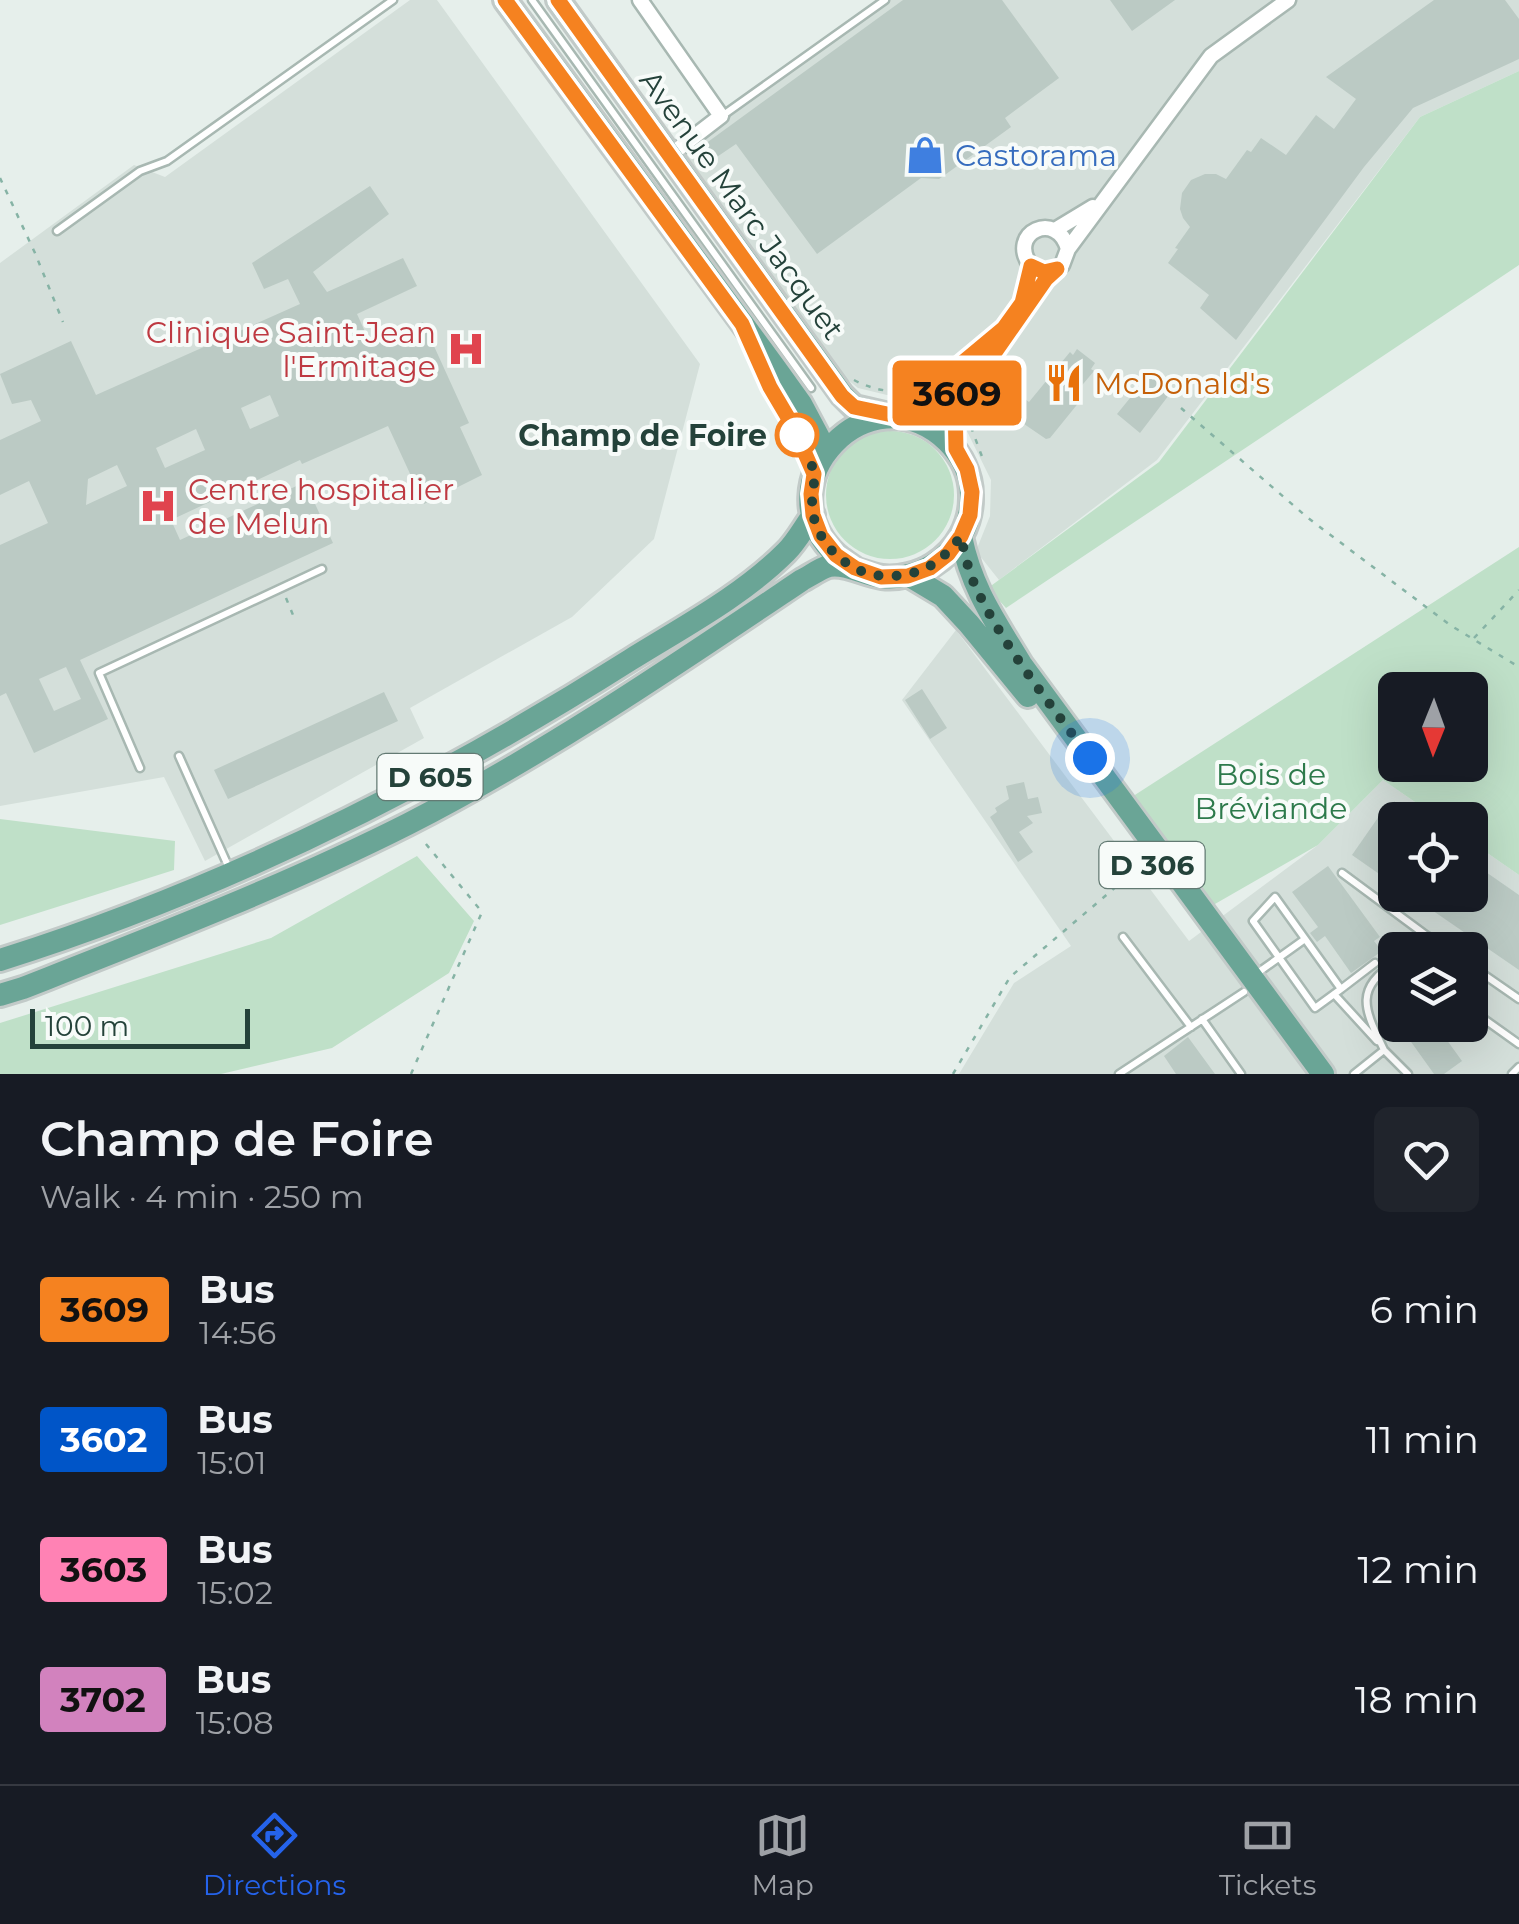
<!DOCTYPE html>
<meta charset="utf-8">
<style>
:root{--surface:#171b24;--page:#20242c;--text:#f1f3f6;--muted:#9ea1a6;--line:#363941;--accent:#2563eb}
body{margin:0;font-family:Montserrat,sans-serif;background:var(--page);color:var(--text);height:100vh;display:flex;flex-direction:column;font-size:38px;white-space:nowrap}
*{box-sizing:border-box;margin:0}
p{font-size:32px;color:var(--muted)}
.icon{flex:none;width:55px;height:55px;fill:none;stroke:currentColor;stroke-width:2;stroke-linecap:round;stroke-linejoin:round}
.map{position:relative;height:1074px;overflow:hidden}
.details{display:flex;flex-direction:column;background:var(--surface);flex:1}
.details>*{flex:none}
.badge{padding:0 20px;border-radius:8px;font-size:35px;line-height:65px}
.needle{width:65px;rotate:181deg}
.fabs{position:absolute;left:1378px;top:672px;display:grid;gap:20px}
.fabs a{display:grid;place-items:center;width:110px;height:110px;border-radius:15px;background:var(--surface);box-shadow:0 10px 40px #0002;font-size:50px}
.scale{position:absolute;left:30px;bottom:25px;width:220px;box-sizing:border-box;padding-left:10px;border:5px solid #24423a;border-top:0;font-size:28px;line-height:35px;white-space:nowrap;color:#24423a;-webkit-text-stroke:8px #f7fbf9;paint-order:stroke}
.you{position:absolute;width:50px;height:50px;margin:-25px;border:8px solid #fff;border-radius:50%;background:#1a73e8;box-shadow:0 0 0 15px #1a73e833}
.map>.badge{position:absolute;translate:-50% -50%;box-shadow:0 0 0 5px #fff}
.round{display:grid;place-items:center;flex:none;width:105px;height:105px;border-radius:15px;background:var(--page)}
.summary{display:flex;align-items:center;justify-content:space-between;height:170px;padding:0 40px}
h1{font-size:48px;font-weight:600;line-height:75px}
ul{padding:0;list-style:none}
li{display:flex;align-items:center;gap:30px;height:130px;padding:0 40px}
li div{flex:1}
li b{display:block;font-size:38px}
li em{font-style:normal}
li .badge{min-width:110px;font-weight:700;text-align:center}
.tabs{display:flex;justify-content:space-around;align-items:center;height:140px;border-top:2px solid var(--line);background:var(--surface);font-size:28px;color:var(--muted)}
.tabs a{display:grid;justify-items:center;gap:5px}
.tabs .current{color:var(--accent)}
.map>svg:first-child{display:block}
</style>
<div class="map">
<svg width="1519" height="1074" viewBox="0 0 1519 1074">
<rect width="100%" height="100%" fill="#e6efeb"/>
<path fill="#d4dfda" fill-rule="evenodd" d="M410 0H437L700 364 654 539 572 617 410 708 424 738 205 861 164 777 0 806V263L134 165 165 177Z
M886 0H1519V71L1420 117 1157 460 999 580 976 551 990 516 991 480 960 417 913 396 887 395 858 388 842 375 677 152Z
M956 630 1189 941 1318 845 1383 780 1441 820H1395V895H1470V841L1519 875V1074H959L1014 983 1071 946 902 700ZM1395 950H1470V1025H1395Z"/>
<path fill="#bfe0c8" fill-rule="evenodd" d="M1519 71V265L1006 608 988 588 1159 462 1420 117Z
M826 495a64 64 0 1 1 128 0a64 64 0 1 1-128 0Z
M1519 547V875L1470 841V820H1441L1383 780 1318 845 1208 908 1124 802ZM1395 690H1470V765H1395Z
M0 819 175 841 174 870 0 925Z
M417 856 474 921 449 973 332 1048 221 1074H0V1023L271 938Z"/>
<path fill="#bbcac4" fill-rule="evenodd" d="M903 0H1002L1059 78 1005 118 1011 127 942 177 939 179 921 178 817 254 736 144 702 167 705 144Z
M1110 0H1175L1132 31Z
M1434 0H1505L1519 19V59L1413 108 1364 167 1236 340 1200 308 1209 295 1168 263 1178 249 1175 248 1190 227 1183 218 1180 209 1182 193 1191 180 1205 174H1216L1226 179 1247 150 1251 152 1261 138 1286 155 1316 115 1334 129 1356 99 1326 77Z
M370 186 389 214 313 272 327 292 403 258 417 286 357 314 371 345 423 322 469 423 460 427 482 475 424 504 388 426 302 464 300 460 171 520 180 540 305 482 333 543 80 660 108 719 34 753 6 693 0 696V545L48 523 29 481 0 495V440L41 421 31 400 12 404 0 374 71 341 96 395 300 304 288 279 264 289 252 263ZM270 395 279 416 250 429 241 408ZM196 429 205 450 165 468 156 448ZM117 465 127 486 86 505 88 479ZM66 667 81 699 54 711 39 679Z
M1077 349 1095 363 1091 369 1094 371 1073 396 1080 401 1050 438 1046 439 1011 415 1025 399 1029 402 1070 352 1073 355Z
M1148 376 1153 380 1155 377 1172 391 1140 433 1117 414Z
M922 689 947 728 930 739 905 700Z
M384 692 398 721 228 799 214 770Z
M1024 782 1028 799 1038 797 1042 813 1027 816 1033 823 1019 832 1033 852 1018 862 990 817 997 812 995 808 1009 799 1006 786Z
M1395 801V809L1411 820H1395V885L1352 855 1384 809 1387 811Z
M1470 861 1519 895V970L1410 895H1470Z
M1328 866 1380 937 1374 941 1382 951 1351 973 1325 936 1317 942 1310 933 1318 927 1292 892Z
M1399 1025H1436L1462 1061 1444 1074H1434Z
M1188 1037 1215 1074H1176L1164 1056Z"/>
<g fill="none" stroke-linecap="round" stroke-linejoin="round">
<g stroke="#a8b8b2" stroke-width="11">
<path id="service" d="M532 0 811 388
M722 116 885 0
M57 231 140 171 167 161 393 0
M759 362C775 397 795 430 811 466
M179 756 229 868
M140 768 99 673 322 569
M1342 873 1423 933
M1275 897 1341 989 1315 1008 1253 921Z
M1123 937 1191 1027
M1410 950 1423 933 1448 950
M1470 965 1519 999
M1256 974 1305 939
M1341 989 1375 963
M1334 994 1377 1041
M1470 1009 1519 1044
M1202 1019 1241 1074
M1384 1050C1366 1012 1352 989 1395 963
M1119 1074 1244 992
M1354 1074 1384 1050 1408 1074
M1512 1074 1519 1067"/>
</g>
<g stroke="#a8b8b2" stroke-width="19">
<path id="minor" d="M640 0 721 116 669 156
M1055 230 1093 207
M1068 249 1211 56 1288 0
M911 419 950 373 1005 327 1022 303 1031 266C1006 233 1057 209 1068 249L1062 265C1051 273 1042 273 1031 266
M956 448 955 401 957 391 966 379 991 358 1046 279 1055 271"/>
</g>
<g stroke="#c2cac8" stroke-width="28">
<path id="primary" d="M505 0 776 369 801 404 826 451
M558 0 842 395 854 407 884 414
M961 537C972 589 994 619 1021 664L1323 1074
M908 575 943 596 969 624 1028 696
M0 960C223 890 433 785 630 660 683 627 742 596 786 552 797 541 804 527 813 515
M0 995 23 988C153 937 283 887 408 824 545 754 674 666 802 580 810 576 821 568 829 566 847 563 865 575 882 577 898 579 919 574 933 565 957 550 972 524 971 495 971 474 961 455 947 441 869 367 760 484 836 555 841 560 849 564 855 569"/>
</g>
<path stroke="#86b3a5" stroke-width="2.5" stroke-dasharray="5 8" stroke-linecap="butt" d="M0 178 35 253 63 322
M854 380C875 391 897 395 918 386
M1181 408 1308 518 1450 625 1519 667
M971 427 984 462
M286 598 293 615
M1474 638 1519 590
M411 1074 482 912 421 838
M953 1074 1010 977 1144 863"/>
<use href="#service" stroke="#fff" stroke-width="6"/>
<use href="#minor" stroke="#fff" stroke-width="14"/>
<use href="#primary" stroke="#6aa596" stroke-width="22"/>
</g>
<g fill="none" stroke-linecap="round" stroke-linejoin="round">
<g stroke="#fff" stroke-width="22">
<path id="line" d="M505 0 742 324 770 387 793 426 814 474 811 494 813 515 821 536 836 555 855 568 881 577 908 576 930 568 948 554 961 536 970 515 972 492 967 469 956 449 955 404 957 391 966 379 991 358 1046 279 1057 269 1044 272 1031 266 1022 303 1004 328 950 373 911 419 854 407 842 396 558 0"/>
</g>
<use href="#line" stroke="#f58220" stroke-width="15"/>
<path stroke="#24423a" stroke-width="10" stroke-dasharray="0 18" d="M797 435 793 426C799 438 813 462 814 475 815 488 810 500 813 514 820 549 854 578 891 576 923 575 942 562 961 536 965 557 970 577 980 596 1009 654 1052 706 1090 758"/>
</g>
<defs>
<g id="shop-bare" transform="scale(3)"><path d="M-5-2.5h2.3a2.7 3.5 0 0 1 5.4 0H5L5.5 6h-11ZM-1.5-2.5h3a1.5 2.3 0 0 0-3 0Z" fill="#3f7fe0" stroke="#f7fbf9" stroke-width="2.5" paint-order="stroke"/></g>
<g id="hospital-bare" transform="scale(3)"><path d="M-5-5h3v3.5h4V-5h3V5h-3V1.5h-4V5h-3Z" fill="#e0444e" stroke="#f7fbf9" stroke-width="2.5" paint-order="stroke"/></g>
<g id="restaurant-bare" transform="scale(3)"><path d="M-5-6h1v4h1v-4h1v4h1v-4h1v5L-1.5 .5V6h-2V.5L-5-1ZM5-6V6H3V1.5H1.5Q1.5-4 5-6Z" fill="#e8710a" stroke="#f7fbf9" stroke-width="2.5" paint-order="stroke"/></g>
</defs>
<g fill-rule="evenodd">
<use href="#shop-bare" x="925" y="155"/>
<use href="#hospital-bare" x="466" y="349"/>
<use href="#restaurant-bare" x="1064" y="383"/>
<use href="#hospital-bare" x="158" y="506"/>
</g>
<circle fill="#fff" stroke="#f58220" stroke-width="5" cx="797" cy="435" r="20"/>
<g text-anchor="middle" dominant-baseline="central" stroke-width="8" stroke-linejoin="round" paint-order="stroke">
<g fill="#f7fbf9" stroke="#637a73" stroke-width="2.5">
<rect x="377.5" y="754" width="105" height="46" rx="8"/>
<rect x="1099.5" y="842" width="105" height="46" rx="8"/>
</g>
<g font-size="28" font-weight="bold" fill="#24423a">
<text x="430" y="777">D 605</text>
<text x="1152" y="865">D 306</text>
</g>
<g font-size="30" fill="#366cbe" stroke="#f7fbf9" text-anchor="start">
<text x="955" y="155">Castorama</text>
</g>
<g font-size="30" fill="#24423a" stroke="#f7fbf9">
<text transform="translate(742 205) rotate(54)">Avenue Marc Jacquet</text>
</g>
<g font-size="30" fill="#be3a42" stroke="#f7fbf9" text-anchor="end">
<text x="436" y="332">Clinique Saint-Jean<tspan x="436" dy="34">l'Ermitage</tspan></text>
<text x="188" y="489" text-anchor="start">Centre hospitalier<tspan x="188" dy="34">de Melun</tspan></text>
</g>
<g font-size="30" fill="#c56008" stroke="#f7fbf9" text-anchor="start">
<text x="1094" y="383">McDonald's</text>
</g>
<g font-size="30" font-weight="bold" fill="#24423a" stroke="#f7fbf9" text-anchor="end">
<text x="767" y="435">Champ de Foire</text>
</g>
<g font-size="30" fill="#2d7a4b" stroke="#f7fbf9">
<text x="1271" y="774">Bois de<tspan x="1271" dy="34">Bréviande</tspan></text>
</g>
</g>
</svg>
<div class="fabs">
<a><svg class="needle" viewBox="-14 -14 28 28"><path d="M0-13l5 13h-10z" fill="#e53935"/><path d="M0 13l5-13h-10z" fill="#9ea1a6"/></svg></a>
<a><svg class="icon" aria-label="locate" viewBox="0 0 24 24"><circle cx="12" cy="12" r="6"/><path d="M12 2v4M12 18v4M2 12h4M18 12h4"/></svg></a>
<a><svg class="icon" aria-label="layers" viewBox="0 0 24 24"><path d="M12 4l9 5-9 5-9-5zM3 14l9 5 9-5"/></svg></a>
</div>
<div class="scale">100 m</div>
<div class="you" style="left:1090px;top:758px"></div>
<b class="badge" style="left:957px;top:393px;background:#f58220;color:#111">3609</b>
</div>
<section class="details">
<div class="summary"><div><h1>Champ de Foire</h1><p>Walk · 4 min · 250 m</p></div><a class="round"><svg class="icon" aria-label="heart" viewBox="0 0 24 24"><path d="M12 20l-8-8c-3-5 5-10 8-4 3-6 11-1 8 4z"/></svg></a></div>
<ul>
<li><span class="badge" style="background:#f58220;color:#111">3609</span><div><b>Bus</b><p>14:56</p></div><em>6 min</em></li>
<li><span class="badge" style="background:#0055c8;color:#fff">3602</span><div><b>Bus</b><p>15:01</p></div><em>11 min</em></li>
<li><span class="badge" style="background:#ff82b4;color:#111">3603</span><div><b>Bus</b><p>15:02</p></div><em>12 min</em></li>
<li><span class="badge" style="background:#d282be;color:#111">3702</span><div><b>Bus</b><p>15:08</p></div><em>18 min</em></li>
</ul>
</section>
<nav class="tabs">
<a class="current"><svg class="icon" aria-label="directions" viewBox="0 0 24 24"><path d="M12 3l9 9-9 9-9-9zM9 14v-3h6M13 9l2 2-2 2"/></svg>Directions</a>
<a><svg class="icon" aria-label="map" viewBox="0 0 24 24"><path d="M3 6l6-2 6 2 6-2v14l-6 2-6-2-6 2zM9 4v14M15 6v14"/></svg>Map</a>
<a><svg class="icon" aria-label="tickets" viewBox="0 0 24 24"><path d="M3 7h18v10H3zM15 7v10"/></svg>Tickets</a>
</nav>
